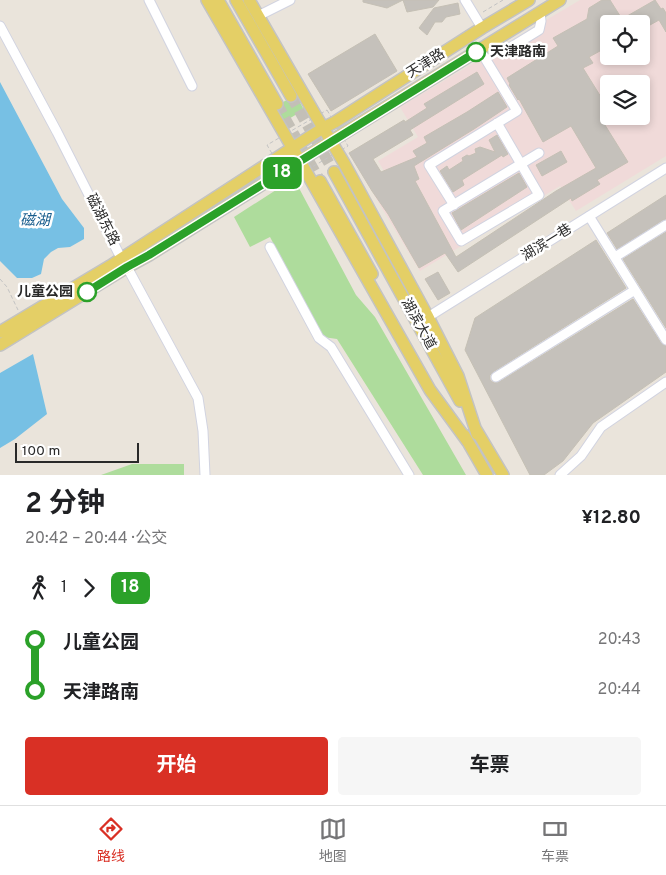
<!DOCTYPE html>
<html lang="zh">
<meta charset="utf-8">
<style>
:root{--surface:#fff;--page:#f6f6f6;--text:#202124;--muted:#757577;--line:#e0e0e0;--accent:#d93025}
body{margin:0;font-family:Overpass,"Noto Sans SC",sans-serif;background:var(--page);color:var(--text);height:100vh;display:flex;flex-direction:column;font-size:19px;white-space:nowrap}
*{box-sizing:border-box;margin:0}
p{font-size:16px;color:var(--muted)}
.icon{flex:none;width:28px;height:28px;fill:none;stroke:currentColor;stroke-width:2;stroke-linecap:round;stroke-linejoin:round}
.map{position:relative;height:475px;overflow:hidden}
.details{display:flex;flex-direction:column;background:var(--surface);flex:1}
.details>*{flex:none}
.badge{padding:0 10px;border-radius:8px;font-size:18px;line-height:32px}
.buttons{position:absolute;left:600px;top:15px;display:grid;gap:10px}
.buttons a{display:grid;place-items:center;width:50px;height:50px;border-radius:5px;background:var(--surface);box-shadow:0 2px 8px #0003;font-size:25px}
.scale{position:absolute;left:15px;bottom:12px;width:124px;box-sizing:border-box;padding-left:5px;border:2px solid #292929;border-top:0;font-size:14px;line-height:18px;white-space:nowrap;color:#292929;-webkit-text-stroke:4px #fff;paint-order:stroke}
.map>.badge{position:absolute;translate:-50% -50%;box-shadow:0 0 0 2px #fff}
.legs{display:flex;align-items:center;gap:8px;height:55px;padding:0 25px;font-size:16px}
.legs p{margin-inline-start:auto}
.head{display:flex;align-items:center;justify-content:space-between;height:85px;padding:0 25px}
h1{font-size:28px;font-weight:700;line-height:38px}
.action{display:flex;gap:10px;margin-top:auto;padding:10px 25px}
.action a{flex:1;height:58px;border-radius:5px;background:var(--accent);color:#fff;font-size:20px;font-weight:700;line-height:58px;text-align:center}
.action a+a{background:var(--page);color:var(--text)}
ul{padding:0 25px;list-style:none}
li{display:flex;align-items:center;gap:18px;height:50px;font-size:19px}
li i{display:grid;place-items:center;width:8px;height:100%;margin:0 6px;background:currentColor}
li i::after{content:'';width:12px;height:12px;margin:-6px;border:4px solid;border-radius:50%;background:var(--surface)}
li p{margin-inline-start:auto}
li:first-child i{background:linear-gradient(#0000 50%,currentColor 0)}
li:last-child i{background:linear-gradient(currentColor 50%,#0000 0)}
.dock{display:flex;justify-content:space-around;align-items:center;height:70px;border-top:1px solid var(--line);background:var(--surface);font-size:14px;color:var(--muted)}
.dock a{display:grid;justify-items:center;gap:2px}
.dock .on{color:var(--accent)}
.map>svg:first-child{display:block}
</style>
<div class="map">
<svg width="666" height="475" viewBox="0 0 666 475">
<rect width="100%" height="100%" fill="#eae4db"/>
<path fill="#f0dad9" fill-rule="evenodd" d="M580 0H666V156L576 211 560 186 420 271 374 195 392 184 378 161 418 137 400 107ZM609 24H641V56H609ZM609 84H641V116H609Z"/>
<path fill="#aedc9c" d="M296 95 303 108 302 111 287 120 281 119 274 107Z
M292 184 296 185 300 190 356 295 375 317 466 475H423L337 339 323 337 270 237 250 247 234 217 276 190 282 187Z
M132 464H184V475H101Z"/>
<path fill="#77c0e4" d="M0 82 62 199 84 228V239L70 247 58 248 51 252 44 259 41 274 32 278H17L0 261Z
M33 354 47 414 15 439 0 448V373Z"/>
<path fill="#c5c1bb" stroke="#c5c0b5" d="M363 0H439L433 7 407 12 403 0 387 8 363 2Z
M602 0H610L622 19 655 0 661 9 663 8 666 13V32L659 20 641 30V24H609V46L589 57 593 63 583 68 609 110V111L600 117 628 162 597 180 600 184 572 201 571 198 458 272 445 253 419 268 388 214 372 191 349 153 404 120 405 122 427 108 424 104 477 72 484 84 410 130 413 135 373 159 381 172 417 157 413 151 427 143 424 137 467 112 498 92 507 107 474 129 414 166 419 179 415 181 456 257 556 191 596 168 571 126 543 142 519 99 518 100 509 85 510 84 507 78 558 46 553 38 587 19 589 8Z
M458 3 460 14 446 17 442 22H435L427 35 419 28 434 8Z
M375 34 397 71 331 111 308 74Z
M497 135 508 154 503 157 502 155 462 180 464 185 453 192 440 171 447 166 449 170 463 161 462 158 467 155 469 156 476 153 475 149 480 147 495 152 489 140Z
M561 151 567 162 542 176 536 165Z
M519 173 527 187 461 230 452 213Z
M666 195V219L663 220 617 249 607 233Z
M666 232V328L623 259Z
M596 240 626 288 493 372 490 375V380L494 383 499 382 633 299 661 343 666 346V372L593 423 563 461 544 475H530L465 350 475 318Z
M438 272 450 293 438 300 425 279Z"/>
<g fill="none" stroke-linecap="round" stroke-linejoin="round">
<path stroke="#c3bfb7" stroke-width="11" stroke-dasharray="11 5.5" stroke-linecap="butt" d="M291 96 334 172
M277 104 320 181"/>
<g stroke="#d1d3e0" stroke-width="11">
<path id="minor" d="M149 0 192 86
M465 0 482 28
M258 16 290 0
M0 26 57 132 121 258 127 267 198 398 203 431 205 475
M489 44 497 50 503 52 539 30 541 21 540 12
M497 123 539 195 461 241 443 211 539 153
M454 205 429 165 517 111 480 50
M589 216 666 340
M270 247 319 338 331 347 409 475
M615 257 666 225
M428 317 666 168
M496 377 635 290
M560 475 581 456 601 427 666 382"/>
</g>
<g stroke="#c3c3c3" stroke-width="14">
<path id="major" d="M207 0 300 161 430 390 468 442
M218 0 277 104
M236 0 291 96
M249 0 316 116 344 163 428 317 458 376 477 434
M334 172 460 401
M320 181 372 274
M0 332 110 266 323 128 335 122 482 28 529 0
M0 345 127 267 149 255 341 135 560 0
M475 428 503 475
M464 435 487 475"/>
</g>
<path stroke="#c3c3c3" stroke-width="1" stroke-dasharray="4 2.5" stroke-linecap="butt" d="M483 12 503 0
M327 110 348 146 288 181 267 145Z
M0 279 7 287 18 310"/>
<use href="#minor" stroke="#fff" stroke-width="9"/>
<use href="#major" stroke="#e4cf66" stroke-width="11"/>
</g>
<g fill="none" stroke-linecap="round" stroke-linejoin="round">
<g stroke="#fff" stroke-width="11">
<path id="line-1" d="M87 292 127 267 149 255 476 52"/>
</g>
<use href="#line-1" stroke="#2ba129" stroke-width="8"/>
</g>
<g fill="#fff" stroke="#2ba129" stroke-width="2.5">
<circle cx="476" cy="52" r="9"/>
<circle cx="87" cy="292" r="9"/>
</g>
<g text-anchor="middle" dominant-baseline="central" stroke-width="5" stroke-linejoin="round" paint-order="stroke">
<g font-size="14" font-weight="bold" fill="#292929" stroke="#fff" text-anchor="start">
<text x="490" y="52">天津路南</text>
<text x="73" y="292" text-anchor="end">儿童公园</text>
</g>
<g font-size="14" fill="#292929" stroke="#fff">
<text transform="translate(426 64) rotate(-32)">天津路</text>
<text transform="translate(102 220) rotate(63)">磁湖东路</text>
<text transform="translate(547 243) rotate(-32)">湖滨一巷</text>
<text transform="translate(418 324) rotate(61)">湖滨大道</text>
</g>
<g font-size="15" font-style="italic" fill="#185d8d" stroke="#fff">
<text x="35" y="221">磁湖</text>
</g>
</g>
</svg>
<div class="buttons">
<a><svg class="icon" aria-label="locate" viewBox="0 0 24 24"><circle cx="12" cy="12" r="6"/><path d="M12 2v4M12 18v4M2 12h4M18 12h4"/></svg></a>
<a><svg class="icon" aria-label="layers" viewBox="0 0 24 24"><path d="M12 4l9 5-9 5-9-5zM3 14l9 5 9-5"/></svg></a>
</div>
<div class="scale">100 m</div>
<b class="badge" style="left:282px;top:173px;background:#2ba129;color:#fff">18</b>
</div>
<section class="details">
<div class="head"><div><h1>2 分钟</h1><p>20:42 – 20:44 · 公交</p></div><b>¥12.80</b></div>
<div class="legs"><svg class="icon" aria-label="walk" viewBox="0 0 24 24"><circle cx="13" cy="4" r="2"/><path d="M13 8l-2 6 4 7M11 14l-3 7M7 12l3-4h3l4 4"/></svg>1<svg class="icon" aria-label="forward" viewBox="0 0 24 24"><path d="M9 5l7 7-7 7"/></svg><b class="badge" style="background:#2ba129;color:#fff">18</b></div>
<ul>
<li><i style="color:#2ba129"></i><b>儿童公园</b><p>20:43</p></li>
<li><i style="color:#2ba129"></i><b>天津路南</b><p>20:44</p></li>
</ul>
<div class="action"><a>开始</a><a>车票</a></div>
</section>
<nav class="dock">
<a class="on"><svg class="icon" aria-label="directions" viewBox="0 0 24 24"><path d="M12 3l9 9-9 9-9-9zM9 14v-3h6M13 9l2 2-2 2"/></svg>路线</a>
<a><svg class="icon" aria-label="map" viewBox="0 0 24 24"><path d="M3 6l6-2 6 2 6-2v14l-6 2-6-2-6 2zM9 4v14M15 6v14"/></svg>地图</a>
<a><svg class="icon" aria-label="tickets" viewBox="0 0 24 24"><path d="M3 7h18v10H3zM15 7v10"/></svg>车票</a>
</nav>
